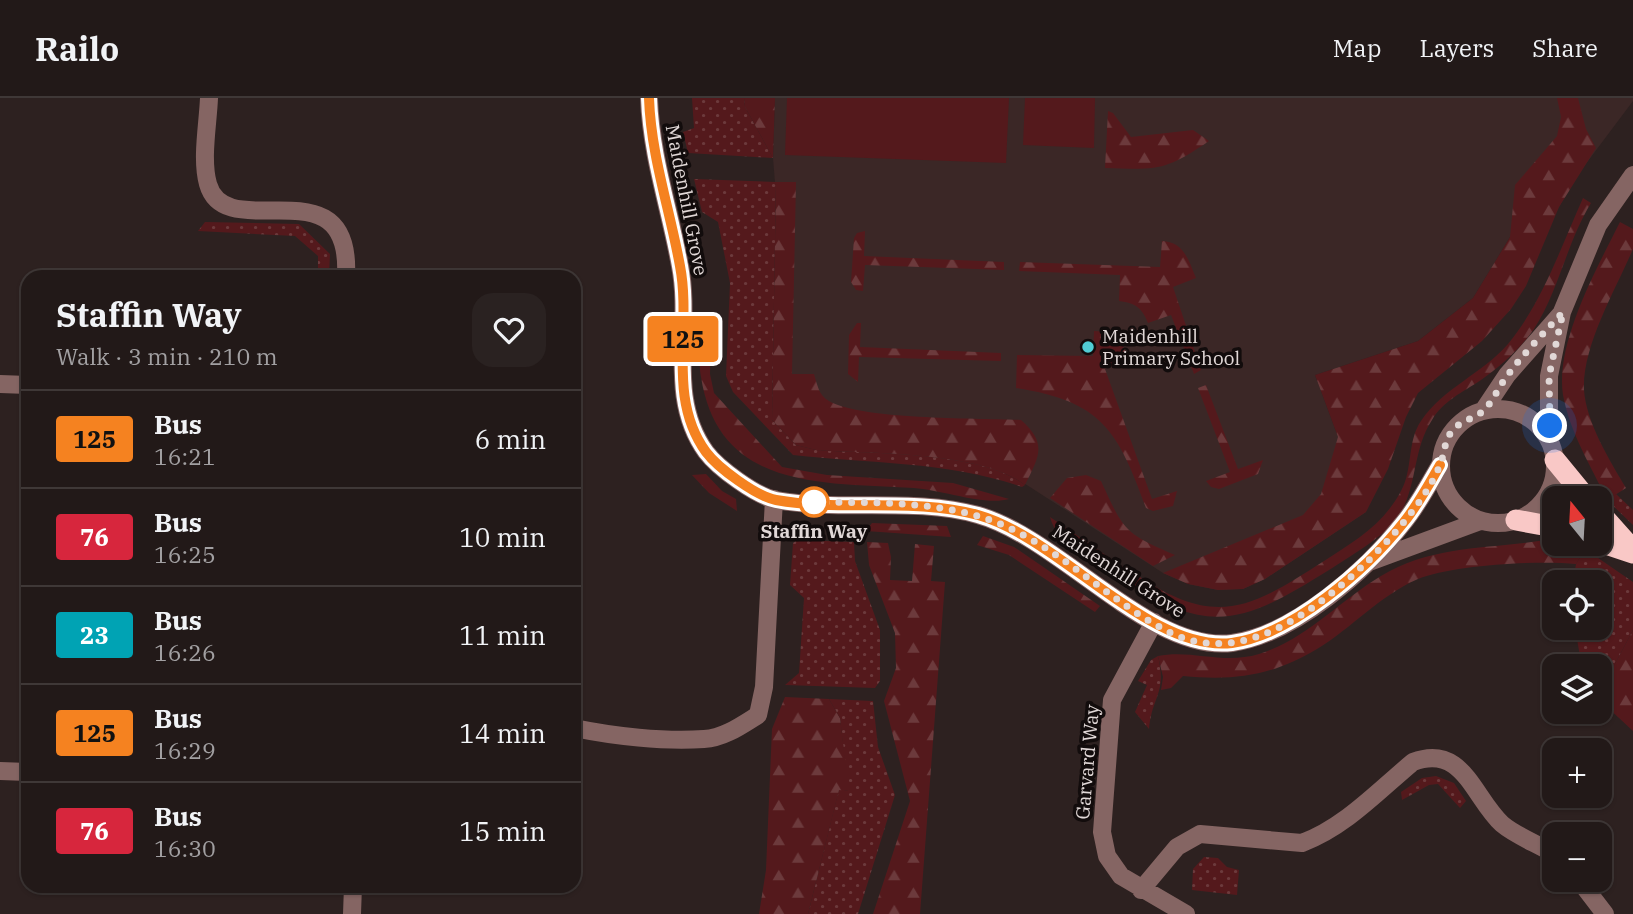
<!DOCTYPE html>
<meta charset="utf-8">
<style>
:root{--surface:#221918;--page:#2a2221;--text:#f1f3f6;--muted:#a2a0a2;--line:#3f3837}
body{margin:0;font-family:"IBM Plex Serif",serif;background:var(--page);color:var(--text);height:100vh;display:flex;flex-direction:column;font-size:26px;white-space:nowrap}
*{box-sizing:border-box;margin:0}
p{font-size:23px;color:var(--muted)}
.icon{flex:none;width:38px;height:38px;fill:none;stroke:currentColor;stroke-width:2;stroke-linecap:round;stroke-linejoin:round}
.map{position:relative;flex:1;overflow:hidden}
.details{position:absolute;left:21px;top:172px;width:560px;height:623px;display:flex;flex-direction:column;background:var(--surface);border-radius:21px;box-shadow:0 2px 5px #0004,0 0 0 2px var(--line)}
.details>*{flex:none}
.badge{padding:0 14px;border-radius:5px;font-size:24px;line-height:46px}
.needle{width:46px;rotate:342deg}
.fabs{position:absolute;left:1542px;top:388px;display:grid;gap:14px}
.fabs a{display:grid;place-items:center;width:70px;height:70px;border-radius:14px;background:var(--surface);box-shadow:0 2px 5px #0004,0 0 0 2px var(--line);font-size:35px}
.you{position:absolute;width:35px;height:35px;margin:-18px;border:5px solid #fff;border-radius:50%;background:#1a73e8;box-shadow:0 0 0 10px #1a73e833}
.map>.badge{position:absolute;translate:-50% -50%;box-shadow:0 0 0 4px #fff}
.round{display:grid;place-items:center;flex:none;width:74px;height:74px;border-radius:21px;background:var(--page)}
.head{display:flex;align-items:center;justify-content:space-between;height:119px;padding:0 35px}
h1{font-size:33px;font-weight:800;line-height:52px}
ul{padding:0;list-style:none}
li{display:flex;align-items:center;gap:21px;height:98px;padding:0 35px;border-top:2px solid var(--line)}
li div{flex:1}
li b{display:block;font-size:26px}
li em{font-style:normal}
li .badge{min-width:77px;font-weight:700;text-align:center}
header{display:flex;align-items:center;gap:42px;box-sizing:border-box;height:98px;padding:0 35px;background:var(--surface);border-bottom:2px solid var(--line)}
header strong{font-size:33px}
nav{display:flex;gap:38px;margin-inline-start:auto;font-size:24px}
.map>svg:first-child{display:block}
</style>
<header>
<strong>Railo</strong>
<nav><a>Map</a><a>Layers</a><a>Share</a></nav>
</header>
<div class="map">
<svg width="1633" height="816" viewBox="0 0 1633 816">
<defs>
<pattern id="grass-dots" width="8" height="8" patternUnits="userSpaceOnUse" patternTransform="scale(1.75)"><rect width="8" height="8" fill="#54191c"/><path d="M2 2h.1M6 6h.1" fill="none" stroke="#6c3a3c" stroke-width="1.8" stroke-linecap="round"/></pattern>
<pattern id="forest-firs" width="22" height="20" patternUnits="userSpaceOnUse" patternTransform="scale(1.75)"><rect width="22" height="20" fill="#54191c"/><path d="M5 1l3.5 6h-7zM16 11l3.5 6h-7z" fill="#6c3a3c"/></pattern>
</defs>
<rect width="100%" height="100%" fill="#2d2120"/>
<path fill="#3b2726" d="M775 0H1633V3L1573 83 1559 109 1510 139 1473 200 1418 243 1315 277 1366 414 1265 481 1243 491 1218 492 1188 486 1163 475 1010 376 796 347 773 60Z"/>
<path fill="url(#grass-dots)" d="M692 0H744L745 9 773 60 688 55 683 34 694 30Z
M694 81 776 84 772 322 796 347 816 352C872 356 981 353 1025 387L1022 389C948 363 871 366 793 357L733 294 726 278 730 185 718 124 702 114Z
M205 124 299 126 330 156 329 178H318V158L295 138 198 133Z
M1616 396 1633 412V427L1607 402Z
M797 442 854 444 855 463 880 532V583L875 590 785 587 799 575 804 500 790 487 793 445Z
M1585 451 1633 484V532L1600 594V569H1582L1575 530H1600V485H1573L1576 466Z
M1158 558C1167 596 1152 597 1149 631L1135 614 1147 587 1138 583 1151 562Z
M829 601 873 603 878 649 895 697 858 816H808L839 691 848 693 840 620Z
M1436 678 1454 685 1466 703 1460 710 1438 686 1429 687 1402 702 1401 694 1422 680Z
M1204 759 1218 760 1227 769 1239 772 1237 797 1192 792 1193 771Z"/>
<path fill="url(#forest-firs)" d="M744 0H775L773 60 745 9Z
M1557 0H1578L1586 31 1596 50 1559 109 1526 188 1511 211 1482 243 1418 295 1406 319 1388 371 1366 414 1265 481 1243 491 1218 492 1188 486 1163 475 1303 417 1321 396 1338 339 1315 277 1418 243 1473 200 1510 139 1515 87 1557 38 1561 19Z
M1108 13 1113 15 1131 39 1193 32 1209 43C1165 73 1158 72 1105 70Z
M776 84H796L792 276H814C817 286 819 298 829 303 862 322 978 320 1021 322 1048 346 1039 358 1025 387 981 353 872 356 816 352L796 347 772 322Z
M1583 100 1591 105C1567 144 1559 192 1534 231 1521 250 1500 269 1481 282 1463 294 1443 303 1432 322 1412 352 1418 390 1397 421 1384 438 1348 460 1329 472 1253 519 1212 542 1131 485L1137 477C1216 531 1251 510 1324 463 1355 443 1383 427 1401 393 1413 372 1407 343 1421 323 1443 290 1482 276 1508 246 1542 205 1561 149 1583 100Z
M1620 124 1633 131V151C1616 191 1582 248 1584 292 1586 324 1610 363 1626 390L1607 402C1591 368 1570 335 1563 297 1555 245 1597 170 1620 124Z
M865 133 864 158 1004 164V172L865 167 863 193 856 192 851 184 854 140 857 135Z
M1162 143C1184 144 1188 161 1196 180L1173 189 1201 272 1194 276 1171 217 1148 225C1142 210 1136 205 1119 203L1120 177 1019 173 1020 164 1160 169Z
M711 223 710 276 714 295 782 369 827 377 953 385 1009 401C985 408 942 392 914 390 825 384 719 394 701 279 698 264 701 246 702 230Z
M857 225H861L860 249 1001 255V263L859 259 858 284 848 276 849 237Z
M1094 233C1116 234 1122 241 1128 261L1105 271 1152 401 1177 393 1173 408 1153 413 1146 410C1118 332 1101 303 1016 290L1017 257 1093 258Z
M1206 287 1238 371 1263 362 1258 376 1219 391 1211 389 1206 383 1230 374 1198 290Z
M706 376 722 393 736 401 737 413 709 395 692 377Z
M1086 377 1101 383C1124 433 1124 435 1175 457L1153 468 1050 400 1067 380Z
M1050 419 1126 471 1121 479C1097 463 1057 448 1050 419Z
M872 425 947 428 951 439 866 433Z
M983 438 1014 449 1100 508 1095 514 1009 457 977 447Z
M1546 442 1554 443V446H1572L1585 451 1576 466C1539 462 1452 467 1418 481 1379 498 1352 530 1317 551 1272 578 1234 583 1183 578L1171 590 1161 592 1163 579 1158 558C1191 551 1223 567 1259 556 1307 541 1339 503 1381 478 1432 447 1490 451 1546 442Z
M867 444 888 445 891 459 890 482 912 483 915 446 934 448 931 483 945 484 920 816H873L910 703 884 603 896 570 895 535 869 467Z
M1633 532V633L1604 606 1600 594Z
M785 599 829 601 840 620 849 693 839 692 808 816H759L766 772 772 631Z"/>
<path fill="#54191c" d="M787 0H1009L1006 65 785 57Z
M1025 0H1095L1094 50 1023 47Z"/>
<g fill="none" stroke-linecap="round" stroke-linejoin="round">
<path stroke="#856563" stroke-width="18" d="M209 0C208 26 201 61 208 86 226 150 352 62 346 178
M649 0C651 58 670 112 680 168 692 230 666 299 706 354 718 370 756 398 776 402 842 414 913 399 978 417 1060 440 1150 555 1232 545 1295 536 1366 473 1404 424 1418 407 1429 386 1440 367
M0 286 28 287
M1441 368a57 57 0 1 1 114 0a57 57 0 1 1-114 0Z
M1483 313 1507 277 1560 217
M1549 343V278L1562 214 1598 127 1633 77
M1369 464 1480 423
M1154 524 1112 602 1102 734 1107 758 1121 778 1186 816
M574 630C613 638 664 644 704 641 724 640 742 627 758 617L764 589 774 401
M0 673 28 674
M1579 782 1605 816
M1141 792 1177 749 1200 736 1302 745C1345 729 1378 693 1413 664 1463 645 1473 699 1502 726 1516 738 1538 746 1554 756
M352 816 353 788"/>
<path stroke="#f9c8c6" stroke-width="21" d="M1555 362 1587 401
M1600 415 1633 452
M1516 422 1554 429
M1600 444 1633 455"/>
</g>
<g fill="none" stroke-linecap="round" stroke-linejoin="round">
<g stroke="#fff" stroke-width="16">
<path id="line" d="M649 0C651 58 670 112 680 168 692 230 666 299 706 354 718 370 756 398 776 402 843 414 913 399 978 417 1060 440 1150 555 1232 545 1292 537 1367 471 1404 424 1418 407 1429 386 1440 367"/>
</g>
<use href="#line" stroke="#f58220" stroke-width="10"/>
<path stroke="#e1d8d7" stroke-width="7" stroke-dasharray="0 12.6" d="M814 404C877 405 949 402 1007 429 1067 456 1113 506 1171 535 1244 570 1317 511 1367 464 1393 438 1426 402 1440 367 1445 355 1444 343 1452 333 1461 322 1474 321 1483 313 1493 304 1499 288 1507 278 1524 255 1544 235 1563 214L1549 278 1550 328"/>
</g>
<circle fill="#51ccd4" stroke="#120c0c" stroke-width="2.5" cx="1088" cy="249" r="7"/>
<circle fill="#fff" stroke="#f58220" stroke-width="3.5" cx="814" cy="404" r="14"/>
<g text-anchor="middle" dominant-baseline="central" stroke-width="7" stroke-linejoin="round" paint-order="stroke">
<g font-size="19" fill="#e1d8d7" stroke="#120c0c">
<text transform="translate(687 102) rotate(79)">Maidenhill Grove</text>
<text transform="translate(1119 473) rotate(33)">Maidenhill Grove</text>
<text transform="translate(1087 664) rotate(-85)">Garvard Way</text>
</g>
<g font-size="19" fill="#e1d8d7" stroke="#120c0c" text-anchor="start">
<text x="1102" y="238">Maidenhill<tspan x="1102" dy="22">Primary School</tspan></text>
</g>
<g font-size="19" font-weight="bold" fill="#e1d8d7" stroke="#120c0c">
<text x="814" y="433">Staffin Way</text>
</g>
</g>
</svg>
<div class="fabs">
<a><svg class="needle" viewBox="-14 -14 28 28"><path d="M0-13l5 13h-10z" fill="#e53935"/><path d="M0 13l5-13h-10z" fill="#a2a0a2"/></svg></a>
<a><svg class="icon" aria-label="locate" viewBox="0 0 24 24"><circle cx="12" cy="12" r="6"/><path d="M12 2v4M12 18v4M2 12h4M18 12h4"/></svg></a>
<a><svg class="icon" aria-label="layers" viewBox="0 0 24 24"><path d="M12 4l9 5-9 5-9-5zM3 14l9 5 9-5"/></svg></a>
<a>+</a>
<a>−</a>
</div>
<div class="you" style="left:1550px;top:328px"></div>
<b class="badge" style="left:683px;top:241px;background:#f58220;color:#111">125</b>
<section class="details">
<div class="head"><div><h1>Staffin Way</h1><p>Walk · 3 min · 210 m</p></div><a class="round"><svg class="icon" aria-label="heart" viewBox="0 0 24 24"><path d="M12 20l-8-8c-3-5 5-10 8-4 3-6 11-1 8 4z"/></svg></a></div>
<ul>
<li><span class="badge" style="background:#f58220;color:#111">125</span><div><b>Bus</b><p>16:21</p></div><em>6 min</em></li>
<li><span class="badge" style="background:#d7263d;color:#fff">76</span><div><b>Bus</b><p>16:25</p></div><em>10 min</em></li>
<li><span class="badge" style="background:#00a3b4;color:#fff">23</span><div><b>Bus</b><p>16:26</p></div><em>11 min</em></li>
<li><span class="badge" style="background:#f58220;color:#111">125</span><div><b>Bus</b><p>16:29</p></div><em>14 min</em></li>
<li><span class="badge" style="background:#d7263d;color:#fff">76</span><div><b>Bus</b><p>16:30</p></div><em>15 min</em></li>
</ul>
</section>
</div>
